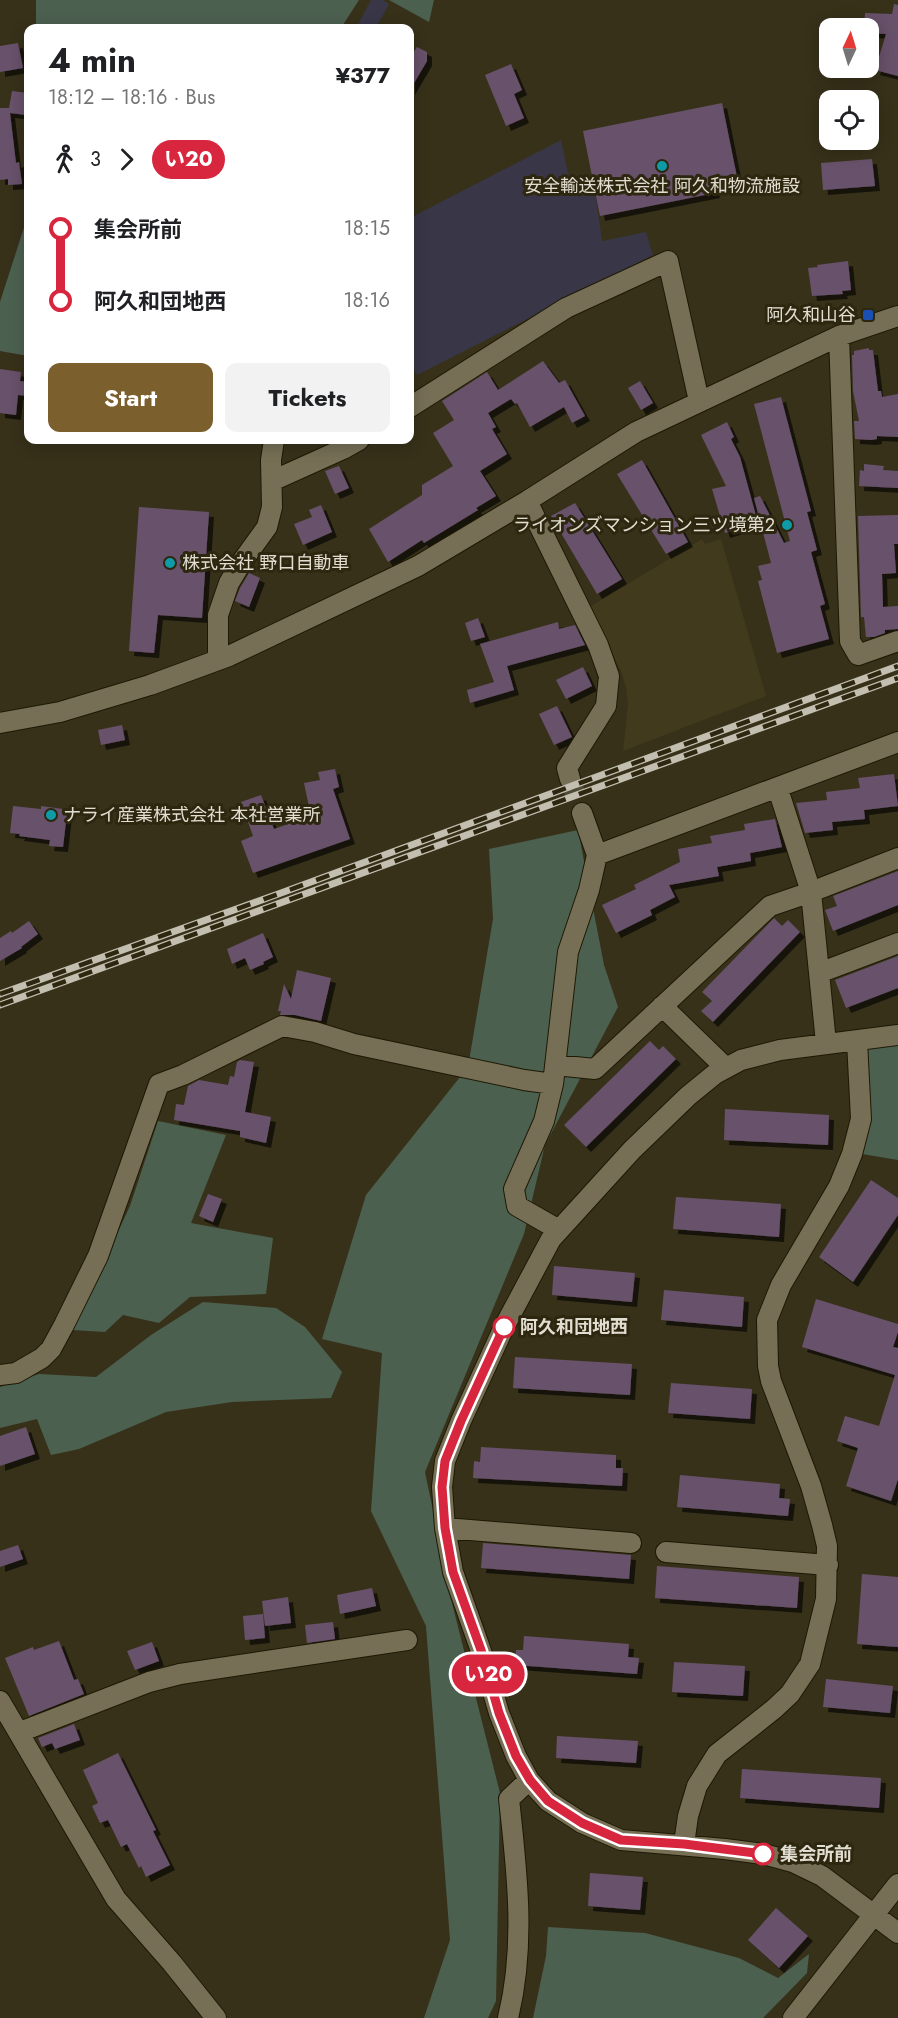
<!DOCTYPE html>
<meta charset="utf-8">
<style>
:root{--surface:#fff;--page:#f2f2f2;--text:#202124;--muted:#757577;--accent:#7b5f2d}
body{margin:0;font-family:Jost,"Noto Sans JP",sans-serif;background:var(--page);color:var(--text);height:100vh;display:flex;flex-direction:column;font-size:22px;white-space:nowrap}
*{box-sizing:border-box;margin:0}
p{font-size:20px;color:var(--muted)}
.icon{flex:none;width:33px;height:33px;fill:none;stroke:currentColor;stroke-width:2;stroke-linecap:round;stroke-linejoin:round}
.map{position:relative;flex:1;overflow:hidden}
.sheet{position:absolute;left:24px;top:24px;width:390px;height:420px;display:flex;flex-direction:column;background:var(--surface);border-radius:12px;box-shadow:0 3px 15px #0003}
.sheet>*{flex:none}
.badge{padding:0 12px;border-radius:20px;font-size:21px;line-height:39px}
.needle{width:39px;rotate:4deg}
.tools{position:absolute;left:819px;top:18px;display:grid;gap:12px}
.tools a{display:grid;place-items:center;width:60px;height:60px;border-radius:12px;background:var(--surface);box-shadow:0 3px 15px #0003;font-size:30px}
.map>.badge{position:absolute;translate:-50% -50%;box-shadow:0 0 0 3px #fff}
.legs{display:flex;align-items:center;gap:9px;height:66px;padding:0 24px;font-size:20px}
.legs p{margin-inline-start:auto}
.overview{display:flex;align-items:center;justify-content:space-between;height:102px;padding:0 24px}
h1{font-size:33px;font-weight:700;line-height:45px}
.button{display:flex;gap:12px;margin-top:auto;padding:12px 24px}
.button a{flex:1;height:69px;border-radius:12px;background:var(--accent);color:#fff;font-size:24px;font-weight:700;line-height:69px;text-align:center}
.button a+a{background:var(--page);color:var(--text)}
ul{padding:0 24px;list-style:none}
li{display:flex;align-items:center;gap:21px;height:72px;font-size:22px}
li i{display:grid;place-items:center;width:9px;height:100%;margin:0 8px;background:currentColor}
li i::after{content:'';width:15px;height:15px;margin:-8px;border:4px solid;border-radius:50%;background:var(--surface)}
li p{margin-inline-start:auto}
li:first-child i{background:linear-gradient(#0000 50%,currentColor 0)}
li:last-child i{background:linear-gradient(currentColor 50%,#0000 0)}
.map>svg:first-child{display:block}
</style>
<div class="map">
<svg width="898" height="2018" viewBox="0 0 898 2018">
<defs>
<filter id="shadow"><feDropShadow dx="5" dy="5" stdDeviation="0" flood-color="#0009"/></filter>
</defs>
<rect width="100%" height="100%" fill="#37311a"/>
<path fill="#423a1c" d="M702 539 705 544 721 539 766 696 623 751 628 705 626 687 621 671 588 608Z"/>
<path fill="#393647" d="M371 0H383L389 4 376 28H356Z
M561 140 572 192 595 191 602 241 646 232 653 255 417 375 410 363V218Z"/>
<path fill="#4c6050" d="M36 0H359L341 28H36Z
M389 0H434L429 22Z
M28 215V356L0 351V302Z
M578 830 604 965 618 1007 545 1145 524 1234 425 1472 453 1607 500 1793 496 2001 488 2018H424L450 1940 426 1626 371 1511 382 1353 322 1339 366 1195 468 1067 493 919 489 849Z
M898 1041V1160L862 1154V1046Z
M158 1121 226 1135 191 1223 273 1238 266 1294 190 1297 159 1323 123 1315 105 1332 72 1330 130 1206Z
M203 1302 276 1308 305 1327 342 1372 331 1398 232 1402 166 1412 79 1449 51 1455 37 1419 0 1428V1387L39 1374 96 1377 151 1335Z
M548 1927 645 1933 739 1958 778 1978 809 1954 807 1973 763 2018H533L546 1956Z"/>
<path fill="#68516b" filter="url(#shadow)" d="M894 4 898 5V76L875 70 886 34 868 33V28H864L865 13 892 14Z
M18 43 23 68 0 72V46Z
M417 47 427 52V61L410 90V58Z
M511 64 522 90 514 94 524 118 506 126 485 75Z
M12 91 28 93V101L26 115 10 113 16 163 19 162 22 184 8 185V179L0 180V108H9Z
M722 103 737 177 712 182 715 193 600 216 583 131Z
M872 159 875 186 823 190 821 163Z
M848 261 851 290 842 291 843 294 812 296 808 268 818 267 817 265Z
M869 348V350H873L878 391H881L882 397 898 394V437L877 436V439L871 440 855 439 854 421H859L853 391 852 355H854V351Z
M543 361 559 383 565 380 585 416 572 423 564 407 530 427 517 403 515 404 511 399 488 413 496 427 492 429 507 454 480 471 496 496 476 508 478 510 424 543 422 540 388 562 369 529 422 495V485L453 466 433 433 454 420 442 401 487 372 498 390Z
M0 369 21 372 20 381 28 382V396L18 395 16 415 0 413Z
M640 381 653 403 641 410 628 388Z
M781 397 811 511 807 512 817 550 811 552 825 604 820 606 829 639 777 653 758 581 762 580 758 566 771 563 754 498 760 496 784 543 790 541 754 404Z
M727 422 734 437 731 439 740 457 758 523 725 533 712 489 726 486 701 435Z
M642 460 688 542 666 554 617 474Z
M864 464 884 466 883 470 898 471V488L859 486 860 470 864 471Z
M339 466 349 488 335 494 325 471Z
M575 503 622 579 597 594 551 516Z
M321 505 332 532 303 545 294 524 312 517 309 510Z
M139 507 209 512 202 618 158 615 154 653 129 651Z
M898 515V544H894L896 573 882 574 883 607 898 606V629L885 630V633L874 637H866L864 617H861L858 516Z
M249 573 260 578 249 607 235 601 240 588Z
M478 618 485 637 471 641 465 623Z
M558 622 559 629 575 625 585 645 507 666 514 690 470 703 467 690 494 682 480 644Z
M583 667 592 686 566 699 556 680Z
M557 706 572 737 554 745 539 714Z
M122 725 125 740 101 745 98 730Z
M335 769 339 787 333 789 350 839 253 873 241 841 253 836 241 802 261 795 274 829 311 816 304 783 320 780 318 772Z
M894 774 898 806 864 810 865 819 832 822 833 830 805 833 796 803 827 800 826 792 860 788 858 778Z
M13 806 41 809V806L63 809V813H67L63 847 49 846 50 840 19 836 20 834 10 833Z
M775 819 782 847 750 853 751 861 717 867 719 876 669 885 675 897 650 910 652 915 616 933 602 905 636 889 634 885 680 862 678 849 712 843 710 836 745 830 744 824Z
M898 871V905L833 931 825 910 837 906 833 896Z
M774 918 782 926 788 920 800 932 713 1022 701 1011 712 1001 702 992Z
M29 921 38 934 21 947 22 948 0 961V938L11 931 12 933Z
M263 933 273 957 263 962 264 964 250 970 245 958 232 964 227 949Z
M898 956V988L846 1008 835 980Z
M297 970 331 978 321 1021 295 1015H280L281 1011H278L284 984 291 999Z
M650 1041 659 1050 663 1046 676 1059 586 1147 564 1125Z
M240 1060 254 1062 245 1112 271 1117 266 1143 240 1137V1131L174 1120 176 1104 184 1105 188 1086 199 1080 228 1085 230 1076 234 1077 237 1062Z
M725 1109 829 1115 828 1145 724 1140Z
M871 1180 898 1198V1215L853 1282 819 1257Z
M208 1194 222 1199 213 1222 199 1216Z
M676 1197 781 1204 779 1237 673 1229Z
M554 1266 635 1273 632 1302 552 1295Z
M664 1290 744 1297 742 1327 661 1320Z
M816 1299 898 1324V1332L893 1347 898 1348V1479L891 1501 846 1486 858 1448 837 1441 845 1416 879 1426 895 1375 802 1347Z
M515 1357 632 1364 630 1395 513 1388Z
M671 1383 752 1389 750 1419 668 1413Z
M26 1427 35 1454 0 1466V1436Z
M481 1447 616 1455V1468H623L622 1486 473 1478 474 1461 480 1462Z
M680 1475 780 1484 779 1498 790 1499 788 1516 677 1507Z
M483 1543 631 1555 629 1579 481 1568Z
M18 1545 23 1559 0 1567V1551Z
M657 1566 799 1577 797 1608 655 1598Z
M862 1574 898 1577V1647L857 1644Z
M372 1588 376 1606 340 1614 337 1595Z
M288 1597 291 1623 265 1626 262 1601Z
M263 1614 265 1638 245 1640 243 1616Z
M333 1622 335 1639 307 1643 305 1625Z
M524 1636 629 1644 628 1657 639 1658 637 1674 515 1665 516 1650H523Z
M59 1641 74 1680 78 1679 84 1694 29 1716 5 1658 33 1647 34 1650Z
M152 1642 159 1661 135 1670 127 1651Z
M674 1662 745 1666 743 1696 672 1692Z
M826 1679 893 1686 890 1713 823 1707Z
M74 1724 80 1740 55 1749 52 1743 42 1747 38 1738Z
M557 1736 638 1741 636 1763 556 1758Z
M118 1753 156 1830 153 1831 170 1865 146 1877 141 1866 139 1868 127 1844 121 1847 108 1820 100 1823 92 1806 98 1803 83 1770Z
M742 1769 881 1778 879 1808 740 1798Z
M590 1873 643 1877 640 1910 588 1906Z
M776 1908 808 1936 779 1968 748 1940Z"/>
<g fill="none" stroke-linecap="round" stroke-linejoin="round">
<path stroke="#504b35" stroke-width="20" stroke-dasharray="20 10" stroke-linecap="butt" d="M570 779 582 813"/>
<g stroke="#1e1903" stroke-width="22">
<path id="minor" d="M839 336 850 641 858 655 898 641
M410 407 566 308 668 261 699 401
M272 481 343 449 359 440
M527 501 598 645 609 676 606 706 567 768 570 779
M218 660V615L229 583 241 563 267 527 272 507 271 460 274 440
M0 723 60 712 150 685 229 656 418 566 527 501 636 432 839 336 898 316
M778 789 811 892 826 1043
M582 813 597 855
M819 973 898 943
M662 1006 726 1068
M898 1035 780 1050 741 1060 715 1074 688 1096 632 1150 551 1239 504 1327 461 1421 445 1461 442 1487 445 1528 453 1572 481 1651 499 1713 516 1756 529 1780 548 1801 582 1823 621 1840 725 1849 763 1854 793 1862 822 1876 898 1933
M555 1065 595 1069 770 906 811 892 898 858
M559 1230 517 1206 514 1189 544 1121 553 1084 568 952 589 890 597 855 898 742
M0 1375 16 1373 42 1358 51 1349 64 1325 98 1256 159 1084 183 1075 282 1026 315 1032 354 1044 524 1080 553 1084
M445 1528 631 1543
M666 1552 828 1565
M0 1701 116 1899 172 1963 216 2018
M20 1732 149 1682 180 1674 407 1640
M684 1844 688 1816 697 1786 717 1754 774 1709 790 1694 810 1664 826 1599 827 1546 822 1525 811 1486 771 1381 768 1366 767 1320 781 1285 839 1186 852 1154 861 1119 857 1041
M508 2018C526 1945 517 1872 509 1799L529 1780
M793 2018 898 1884"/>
</g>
<use href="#minor" stroke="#766f56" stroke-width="20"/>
<g stroke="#c3bfb0" stroke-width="7">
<path id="rail" d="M0 994 281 893 898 666
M0 1005 898 678"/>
</g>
<use href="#rail" stroke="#2d2710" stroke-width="4.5" stroke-dasharray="14" stroke-linecap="butt"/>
</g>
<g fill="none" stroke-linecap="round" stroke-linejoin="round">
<g stroke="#fff" stroke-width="14">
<path id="line-1" d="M504 1327 461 1421 445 1461 442 1487 445 1528 453 1572 481 1650 499 1713 516 1756 530 1780 548 1801 582 1823 621 1840 684 1844 763 1854"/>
</g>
<use href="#line-1" stroke="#d7263d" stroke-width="9"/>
</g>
<g fill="#0f9aa8" stroke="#2d2710" stroke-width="2">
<circle cx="662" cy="166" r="6"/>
<circle cx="787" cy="525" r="6"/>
<circle cx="170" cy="563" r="6"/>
<circle cx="51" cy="815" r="6"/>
</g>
<rect fill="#1a4fb4" stroke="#2d2710" stroke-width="2" x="862" y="309" width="12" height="12" rx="3"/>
<g fill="#fff" stroke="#d7263d" stroke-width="3">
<circle cx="504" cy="1327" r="10"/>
<circle cx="763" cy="1854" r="10"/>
</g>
<g text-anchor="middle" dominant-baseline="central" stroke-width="6" stroke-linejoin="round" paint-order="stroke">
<g font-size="18" fill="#e1ddd0" stroke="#2d2710" text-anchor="end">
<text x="662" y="186" text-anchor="middle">安全輸送株式会社 阿久和物流施設</text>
<text x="856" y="315">阿久和山谷</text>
<text x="775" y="525">ライオンズマンション三ツ境第2</text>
<text x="182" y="563" text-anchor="start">株式会社 野口自動車</text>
<text x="63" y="815" text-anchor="start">ナライ産業株式会社 本社営業所</text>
</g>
<g font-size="18" font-weight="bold" fill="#e1ddd0" stroke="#2d2710" text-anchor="start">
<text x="520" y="1327">阿久和団地西</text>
<text x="780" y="1854">集会所前</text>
</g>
</g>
</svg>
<div class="tools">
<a><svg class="needle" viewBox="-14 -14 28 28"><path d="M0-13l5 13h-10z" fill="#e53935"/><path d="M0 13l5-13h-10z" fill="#757577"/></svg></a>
<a><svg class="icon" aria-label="locate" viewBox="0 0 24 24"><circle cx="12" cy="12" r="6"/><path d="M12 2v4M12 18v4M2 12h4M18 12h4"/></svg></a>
</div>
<b class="badge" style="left:488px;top:1674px;background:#d7263d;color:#fff">い20</b>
<section class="sheet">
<div class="overview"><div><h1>4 min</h1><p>18:12 – 18:16 · Bus</p></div><b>¥377</b></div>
<div class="legs"><svg class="icon" aria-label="walk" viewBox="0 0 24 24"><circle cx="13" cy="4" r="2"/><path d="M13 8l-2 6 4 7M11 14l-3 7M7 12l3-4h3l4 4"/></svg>3<svg class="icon" aria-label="forward" viewBox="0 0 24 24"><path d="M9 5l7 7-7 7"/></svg><b class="badge" style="background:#d7263d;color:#fff">い20</b></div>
<ul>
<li><i style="color:#d7263d"></i><b>集会所前</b><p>18:15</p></li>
<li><i style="color:#d7263d"></i><b>阿久和団地西</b><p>18:16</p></li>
</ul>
<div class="button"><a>Start</a><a>Tickets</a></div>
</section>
</div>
